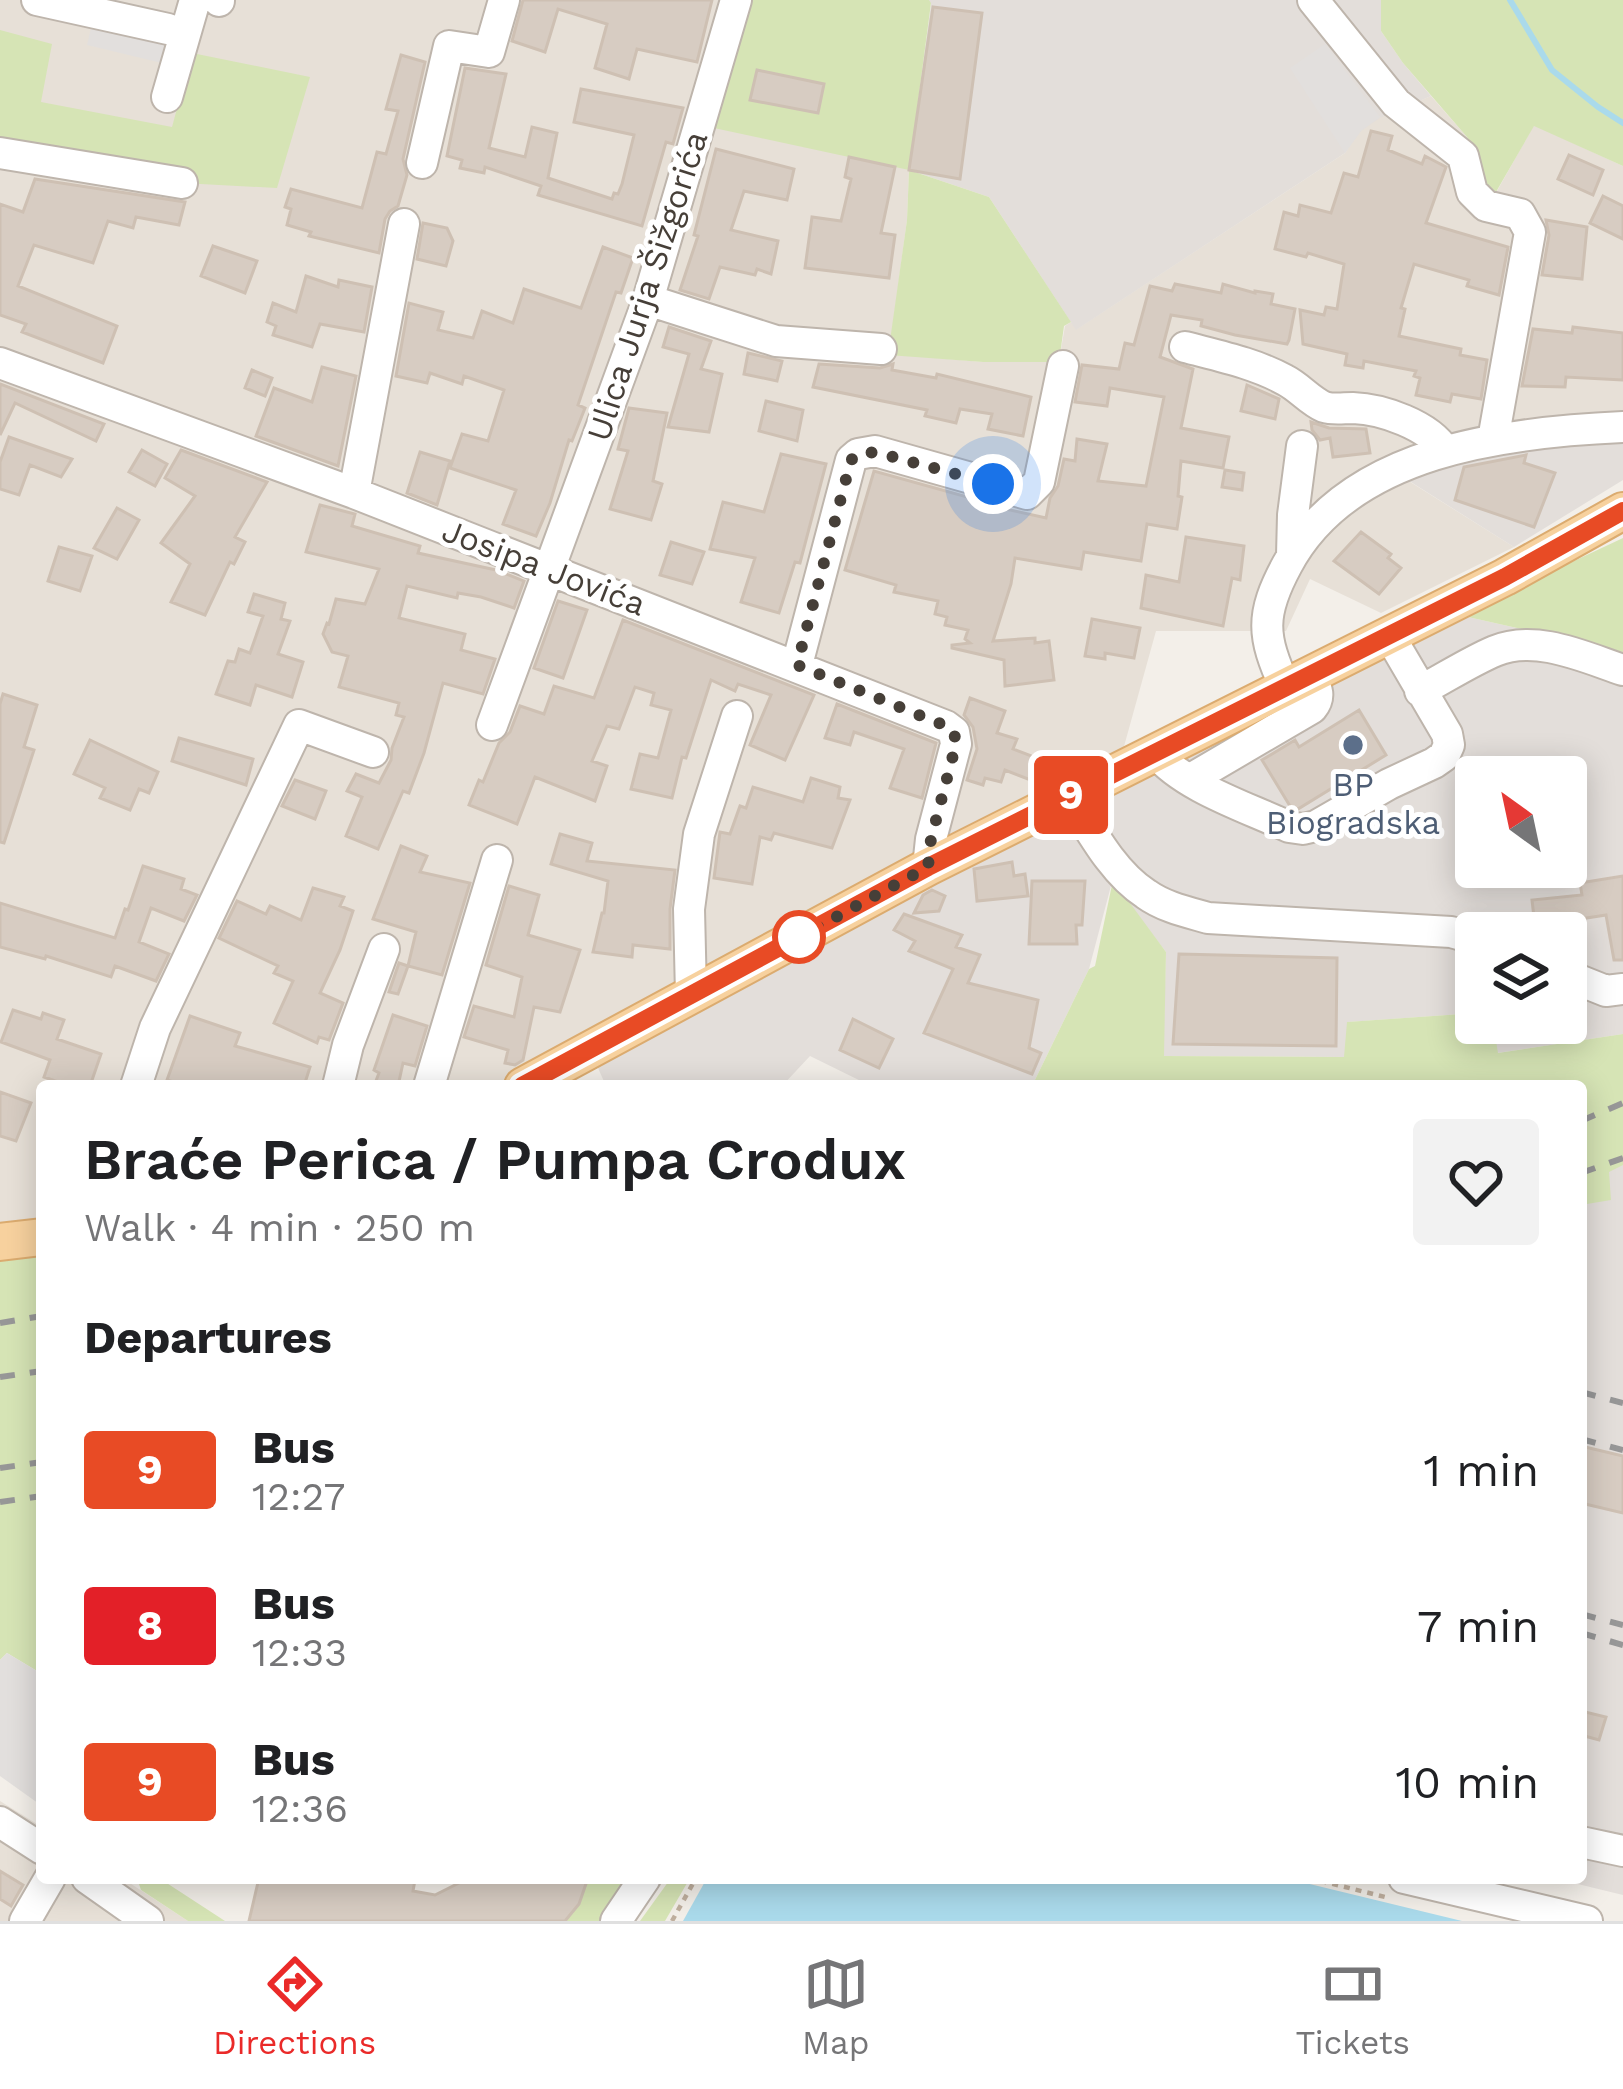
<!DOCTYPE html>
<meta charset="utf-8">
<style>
:root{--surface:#fff;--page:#f2f2f2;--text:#202124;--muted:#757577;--line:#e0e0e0;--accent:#ea2a29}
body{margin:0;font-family:"Work Sans",sans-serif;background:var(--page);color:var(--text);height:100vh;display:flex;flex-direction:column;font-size:45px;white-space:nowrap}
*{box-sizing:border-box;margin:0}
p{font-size:39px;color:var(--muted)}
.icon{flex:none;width:66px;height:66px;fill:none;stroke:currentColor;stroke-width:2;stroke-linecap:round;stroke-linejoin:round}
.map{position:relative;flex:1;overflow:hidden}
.sheet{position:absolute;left:36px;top:1080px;width:1551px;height:804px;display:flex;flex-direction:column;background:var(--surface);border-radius:12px;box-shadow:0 6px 30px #0003}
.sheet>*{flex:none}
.badge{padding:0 24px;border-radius:9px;font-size:42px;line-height:78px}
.needle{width:78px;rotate:327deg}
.tools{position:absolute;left:1455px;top:756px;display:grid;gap:24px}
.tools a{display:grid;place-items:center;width:132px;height:132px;border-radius:12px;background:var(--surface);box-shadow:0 6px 30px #0003;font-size:60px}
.you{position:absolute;width:60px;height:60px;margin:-30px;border:9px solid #fff;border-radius:50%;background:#1a73e8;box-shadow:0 0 0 18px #1a73e833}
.map>.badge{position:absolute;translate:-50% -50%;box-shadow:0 0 0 6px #fff}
h2{padding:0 48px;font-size:45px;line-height:108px}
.round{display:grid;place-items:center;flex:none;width:126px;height:126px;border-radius:12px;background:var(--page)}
.overview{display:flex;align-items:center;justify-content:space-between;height:204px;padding:0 48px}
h1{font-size:57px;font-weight:600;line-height:90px}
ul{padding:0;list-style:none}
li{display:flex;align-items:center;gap:36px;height:156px;padding:0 48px}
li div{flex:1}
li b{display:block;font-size:45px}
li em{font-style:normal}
li .badge{min-width:132px;font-weight:700;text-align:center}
.menu{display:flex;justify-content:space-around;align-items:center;height:168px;border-top:3px solid var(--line);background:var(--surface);font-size:33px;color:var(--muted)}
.menu a{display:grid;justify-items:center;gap:6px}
.menu .active{color:var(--accent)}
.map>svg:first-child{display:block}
</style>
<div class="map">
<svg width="1623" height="1921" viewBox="0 0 1623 1921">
<rect width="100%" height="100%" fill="#f3efe9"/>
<path fill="#e7e0d7" d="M0 0H736L909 170 907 220 889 354 983 362 1059 361 1065 326 1071 322 1077 329 1345 153 1360 131 1380 117 1431 96 1467 137 1486 183 1497 191 1534 125 1623 166V438L1407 480 1514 547 1381 613 1310 579 1286 631H1156L1123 750 989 816 928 867 523 1086H42V1237L0 1242Z
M0 1801 42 1827V1878H122L188 1921H0Z"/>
<path fill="#e3deda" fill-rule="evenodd" d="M929 0H1381V31L1403 63 1431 96 1380 118 1361 131 1345 153 1076 330 989 197 909 170 931 4Z
M1623 438V480L1514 547 1406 479 1457 456Z
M1459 615 1623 652V1034L1497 1053 1493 1023H1566V933H1476V1013L1348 1022 1345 1057 1163 1056 1166 952 1112 882 1089 969 1032 1086H871L810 1056 782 1086H606L590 1050ZM1476 777H1566V867H1476Z
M1623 1089V1895L1553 1878H1581V1104Z"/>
<path fill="#d6e4b5" d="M736 0H929L931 3 909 170 989 197 1071 322 1064 326 1059 362H983L888 355 907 220 909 170 700 125Z
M1381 0H1623V166L1534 126 1496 192 1486 183 1467 137 1403 63 1381 31Z
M0 30 52 44 41 102 172 127 192 53 310 77 277 188 182 183 0 153Z
M1623 538V652L1459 615Z
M1113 880 1166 952 1164 1056 1344 1057 1347 1022 1476 1013V1023H1493L1498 1053 1623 1034V1165L1609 1172 1611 1200 1581 1205V1086H1032L1089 969 1095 966Z
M42 1237V1674L7 1653 0 1660V1242Z
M137 1878H159L225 1921H188L141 1890Z
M588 1878H645L616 1921H565Z
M671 1878H690L665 1921H640Z"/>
<path fill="#e2dfdd" d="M97 2 176 22 166 64 87 45Z
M1325 44 1380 117 1361 131 1345 153 1290 68Z
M7 1653 42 1674V1806L0 1776V1660Z"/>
<path fill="#aadaeb" d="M707 1878H1285L1462 1921H683Z"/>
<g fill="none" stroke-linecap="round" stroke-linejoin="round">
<path stroke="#aadaeb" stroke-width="6" d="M1510 0 1552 70 1598 107 1623 123"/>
</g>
<path fill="#d7ccc2" stroke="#cec0b3" stroke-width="3" d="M523 0H712L697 62 637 49 629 79 595 68 607 24 558 9 545 52 512 41Z
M933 7 982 13 960 179 909 170Z
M401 55 425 62 403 159 407 175 398 206 390 211 385 219 379 253 309 236 311 232 287 225 291 209 285 207 291 189 362 208 377 152 386 154 398 111 386 109Z
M465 68 506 74 489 148 525 157 532 127 557 133 548 178 612 199 614 193 618 194 622 184 634 135 574 122 581 89 683 108 673 144 666 142 642 226 538 195 541 186 485 167 484 173 460 168 462 160 447 156Z
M757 70 824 84 818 113 750 100Z
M1371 131 1392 136 1388 150 1422 164 1425 156 1446 167 1426 223 1508 247 1499 295 1467 286 1469 280 1414 264 1401 308 1405 309 1399 336 1461 349 1460 355 1487 360 1481 399 1452 394 1450 402 1416 395 1420 378 1414 376 1416 371 1364 361 1363 368 1345 365 1347 354 1303 344 1300 310 1324 315 1326 307 1337 309 1344 264 1308 253 1306 257 1275 249 1284 212 1298 216 1300 205 1331 213 1344 173 1358 177Z
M716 149 794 169 787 200 744 191 731 230 778 241 771 274 757 269 755 275 720 267 709 299 680 290 698 236 694 235Z
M1569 155 1603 170 1593 195 1558 179Z
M849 157 895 167 881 233 895 235 889 278 805 268 812 217 841 221 851 179 845 177Z
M35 179 185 202 179 225 136 217 133 228 108 221 93 263 34 245 18 286 117 326 103 363 22 332 26 324 0 315V204L23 212Z
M1603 196 1623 206V239L1590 223Z
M1546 220 1587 227 1582 279 1542 275 1549 235Z
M423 223 447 228 453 241 446 266 417 259Z
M213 246 257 261 245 293 201 276Z
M603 247 633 258 621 293 616 292 578 405 585 408 572 441 569 440 550 503 536 536 503 524 516 490 450 468 462 434 488 441 504 390 464 376 462 384 430 373 427 383 396 376 409 303 443 312 438 330 473 338 482 311 513 323 524 289 581 308Z
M306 276 338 287 339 280 372 287 364 332 320 324 312 347 273 335 276 326 267 322 273 303 296 312Z
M1175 284 1221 293 1223 284 1255 293V291L1273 294 1271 304 1295 309 1289 340 1287 344 1235 335 1201 326 1202 320 1171 315 1160 357 1193 369 1181 428 1229 437 1223 468 1181 461 1178 496 1182 497 1177 529 1147 524 1141 561 1084 552 1081 569 1015 558 1011 584 993 641 1035 638V643L1049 641 1054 680 1005 686 1004 660 952 648V645L970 643 965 639 968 630 945 625 947 617 935 614 938 601 894 592 896 585 845 570 874 471 971 498 970 501 1046 518 1050 498 1058 486 1064 459 1075 461 1077 439 1107 444 1098 481 1146 486 1164 397 1110 388 1107 406 1075 402 1082 365 1119 369 1125 343 1134 345 1150 286 1172 291Z
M669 327 711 341 701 369 722 374 709 432 668 427 689 354 663 347Z
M1573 327 1623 333V380L1566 377 1565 387 1522 386 1533 329 1572 333Z
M748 353 782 361 777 381 744 374Z
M819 364 880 368 893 364 892 370 936 378 937 374 1031 397 1023 436 988 429 992 414 960 409 956 423 925 416 927 410 813 387Z
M322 367 356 376 338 466 256 436 274 388 312 402Z
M252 370 272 378 265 396 245 388Z
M0 384 104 424 96 441 15 403 0 435Z
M1247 385 1279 399 1275 419 1241 411Z
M766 401 803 410 797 441 759 431Z
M629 408 667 413 653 481 662 484 651 520 610 509 628 451 618 449Z
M1311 422 1329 428 1366 429 1370 453 1333 457 1330 438 1320 440 1312 430Z
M9 437 72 459 61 477 30 465 19 495 0 489V462Z
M142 450 167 464 155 486 129 472Z
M181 450 267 482 235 537 245 542 234 564 230 562 205 615 171 602 190 564 161 543 195 496 165 478Z
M420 452 450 461 437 505 407 493Z
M781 454 826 464 800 563 795 562 779 613 741 602 755 558 710 549 723 502 764 512Z
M1526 455 1524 463 1555 473 1534 527 1455 500 1464 467Z
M1225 470 1244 473 1242 490 1222 487Z
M320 505 355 514 352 526 420 546 418 553 496 570 524 581 514 608 481 597 458 593 457 598 407 586 399 618 465 634 461 650 495 659 483 694 443 683 424 753 409 793 403 791 378 849 346 836 362 797 347 791 356 774 379 783 391 760 392 748 404 717 396 715 399 703 339 687 348 656 332 652 323 634 327 623 329 624 336 599 365 604 379 569 306 552Z
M117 508 139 520 117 559 94 548Z
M1361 532 1391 554 1388 558 1401 568 1379 594 1334 561Z
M1186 537 1244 546 1240 580 1232 578 1223 626 1141 608 1146 575 1179 582Z
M671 542 704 552 692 584 660 575Z
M59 547 92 556 80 591 48 581Z
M254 594 285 603 281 619 290 621 278 654 303 662 292 697 256 685 250 705 216 694 228 661 235 662 239 649 250 653 263 616 248 612Z
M558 601 587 610 563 678 534 668Z
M1092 619 1140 628 1134 658 1105 653V659L1085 656Z
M623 620 814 695 785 760 750 745 771 695 738 684 735 691 711 680 686 758 682 757 672 798 631 789 640 754 658 758 671 710 651 705 654 693 635 687 619 729 607 726 592 761 607 766 595 801 535 777 517 824 469 805 479 780 483 782 499 743 510 732 520 706 544 714 554 686 594 698Z
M3 694 37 705 24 747 34 750 4 843 0 842V704Z
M970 698 1005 711 997 733 1017 739 1013 749 1050 763 1041 784 1005 770 1001 782 985 778 983 785 967 780 977 749 973 727 964 715Z
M837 704 936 743 922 798 890 788 904 749 854 732 850 745 825 738Z
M1359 710 1386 755 1298 809 1290 806 1262 760 1295 740 1299 747Z
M179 738 253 759 246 785 172 761Z
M90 740 158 772 149 793 139 789 130 810 100 798 105 788 74 774Z
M811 778 840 787 838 798 850 800 832 848 774 833 771 840 760 837 752 884 714 878 720 832 730 834 740 806 746 808 753 787 803 802Z
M295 780 326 791 315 819 282 806Z
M560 834 592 843 587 861 675 870 670 909V949L633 945 632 957 593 952 602 913H604L608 881 551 864Z
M401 846 427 856 420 872 470 883 442 975 408 966 416 932 373 919Z
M1012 862 1014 876 1025 874 1028 896 977 901 974 869Z
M143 866 184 879 181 889 197 895 184 921 151 908 139 942 169 954 156 981 115 966 111 977 46 956 45 959 0 947V903L115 938 125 909 128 910Z
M1623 876V960H1614L1606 915 1535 926 1532 900 1582 895 1580 883Z
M1032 881H1085L1082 925H1076L1077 944H1029Z
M509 886 539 895 528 935 580 950 560 1012 534 1007 523 1060 515 1065 505 1063 508 1050 464 1037 474 1006 514 1017 522 977 486 965Z
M313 888 344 897 340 906 353 911 340 950 320 993 343 1003 329 1040 319 1037 317 1043 274 1023 293 981 274 973 278 966 219 938 237 901 266 914 270 906 301 920Z
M932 890 945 896 939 911 914 913 923 895Z
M904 914 962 935 956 947 980 955 968 983 1038 1000 1029 1048 1041 1053 1032 1074 924 1033 953 969 909 951 915 941 894 930Z
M1179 954 1337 958 1336 1046 1173 1044Z
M399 963 408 966 398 994 389 992Z
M13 1010 41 1019 43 1013 64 1020 57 1039 101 1054 90 1086H69L44 1077 50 1060 1 1042Z
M393 1015 427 1026 415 1066 403 1063 398 1086H374L379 1073 374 1070Z
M190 1016 240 1033 235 1046 310 1067 304 1086H185L167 1080Z
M853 1019 893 1039 879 1068 840 1050Z
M0 1092 31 1103 16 1141 0 1136Z
M1581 1446 1623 1456V1513L1581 1503Z
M1581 1711 1606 1717 1599 1740 1581 1735Z
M0 1871 23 1885 11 1906 0 1899Z
M259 1878H405L415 1880 413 1891 435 1895 469 1878H588L579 1904 565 1921H249Z"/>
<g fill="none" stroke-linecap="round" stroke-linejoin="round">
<g stroke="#beb5ac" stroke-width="34">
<path id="minor" d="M37 0 168 29
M1313 0 1396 103 1463 156 1472 192 1486 206 1520 214 1530 232 1493 440
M219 1V0
M167 97 195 0
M0 153 182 183
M422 163 449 46 489 52 504 0
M648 300 776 341 881 349
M1185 347C1219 356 1254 363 1285 380 1299 387 1310 401 1324 407 1334 410 1343 408 1353 408 1382 409 1429 425 1445 451
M0 363 354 493 946 726 954 732 956 744 931 839 928 867
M354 493 404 224
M1292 555 1293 515 1302 446
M797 665 851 460 858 454 875 451 1027 494 1039 482 1063 366
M1285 687C1262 636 1260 615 1287 565 1348 450 1507 432 1623 427
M1420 691C1445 678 1469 662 1495 651 1536 634 1584 657 1623 670
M492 725 648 300 736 0
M1155 752C1185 788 1247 807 1289 827L1303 829 1316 826 1389 784 1434 763 1444 756 1449 745 1447 734 1389 635
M1189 780 1312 708C1322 696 1316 687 1310 674
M1069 796C1090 829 1112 872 1146 894 1164 907 1187 912 1208 918L1451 932 1476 939
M1566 975 1606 991 1623 989
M691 995 689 909 699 834 737 716
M136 1086 155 1028 299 725 373 752
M338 1086 348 1045 384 949
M429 1086 497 860
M0 1822 42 1849
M1581 1842 1623 1851
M87 1878 148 1921
M1404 1878 1587 1921
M25 1921 50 1878
M616 1921 645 1878"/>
</g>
<g stroke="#dbab6f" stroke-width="40">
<path id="major" d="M523 1086 928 867 1505 577 1623 511
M0 1242 42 1237"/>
</g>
<path stroke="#bfaf9e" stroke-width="4.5" stroke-dasharray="6 6" stroke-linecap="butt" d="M1309 1878 1385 1897
M672 1921 696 1878"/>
<use href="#minor" stroke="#fff" stroke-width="30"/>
<use href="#major" stroke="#f7d19e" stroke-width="36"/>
<path stroke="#979797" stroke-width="6" stroke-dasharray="15 15" stroke-linecap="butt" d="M1581 1121 1623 1103
M1581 1173 1623 1158
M0 1323 42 1316
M0 1377 42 1371
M1581 1392 1623 1403
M1581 1439 1623 1450
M0 1468 42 1462
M0 1502 42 1496
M1581 1614 1623 1625
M1581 1633 1623 1645"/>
</g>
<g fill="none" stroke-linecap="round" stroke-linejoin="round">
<g stroke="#fff" stroke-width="27">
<path id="line" d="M522 1086 928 867 1505 577 1623 511"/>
</g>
<use href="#line" stroke="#e84b25" stroke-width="18"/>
<path stroke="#463f38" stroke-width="12" stroke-dasharray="0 21.6" d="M799 937 928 867 931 839 956 744 954 732 946 726 797 665 851 460 858 454 875 452 993 484"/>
</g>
<circle fill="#5c6f8a" stroke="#fff" stroke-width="4.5" cx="1353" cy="745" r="12"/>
<circle fill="#fff" stroke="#e84b25" stroke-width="6" cx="799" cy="937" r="24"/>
<g text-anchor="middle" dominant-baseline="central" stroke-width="10" stroke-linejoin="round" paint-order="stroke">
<g font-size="33" fill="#463f38" stroke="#fff">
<text transform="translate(647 286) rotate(-72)">Ulica Jurja Šižgorića</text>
<text transform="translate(544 567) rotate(21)">Josipa Jovića</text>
</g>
<g font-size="33" fill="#4e5e75" stroke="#fff">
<text x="1353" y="784">BP<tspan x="1353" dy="38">Biogradska</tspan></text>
</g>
</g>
</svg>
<div class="tools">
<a><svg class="needle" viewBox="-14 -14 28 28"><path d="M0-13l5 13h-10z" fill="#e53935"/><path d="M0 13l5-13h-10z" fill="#757577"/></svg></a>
<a><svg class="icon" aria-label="layers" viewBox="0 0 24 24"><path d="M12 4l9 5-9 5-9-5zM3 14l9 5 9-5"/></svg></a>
</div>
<div class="you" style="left:993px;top:484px"></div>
<b class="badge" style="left:1071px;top:795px;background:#e84b25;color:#fff">9</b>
<section class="sheet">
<div class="overview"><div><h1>Braće Perica / Pumpa Crodux</h1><p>Walk · 4 min · 250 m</p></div><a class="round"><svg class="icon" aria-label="heart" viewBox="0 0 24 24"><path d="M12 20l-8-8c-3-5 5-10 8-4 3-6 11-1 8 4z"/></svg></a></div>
<h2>Departures</h2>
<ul>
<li><span class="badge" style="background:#e84b25;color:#fff">9</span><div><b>Bus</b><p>12:27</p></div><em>1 min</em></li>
<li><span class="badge" style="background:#e32028;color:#fff">8</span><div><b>Bus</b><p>12:33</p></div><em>7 min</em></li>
<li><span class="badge" style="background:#e84b25;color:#fff">9</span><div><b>Bus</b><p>12:36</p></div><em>10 min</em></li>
</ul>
</section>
</div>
<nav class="menu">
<a class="active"><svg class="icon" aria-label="directions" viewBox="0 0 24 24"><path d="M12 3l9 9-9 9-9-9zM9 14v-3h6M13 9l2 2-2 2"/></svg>Directions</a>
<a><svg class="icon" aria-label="map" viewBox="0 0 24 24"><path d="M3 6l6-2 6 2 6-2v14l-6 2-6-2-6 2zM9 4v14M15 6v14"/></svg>Map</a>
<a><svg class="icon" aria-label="tickets" viewBox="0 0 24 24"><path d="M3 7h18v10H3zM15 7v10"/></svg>Tickets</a>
</nav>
